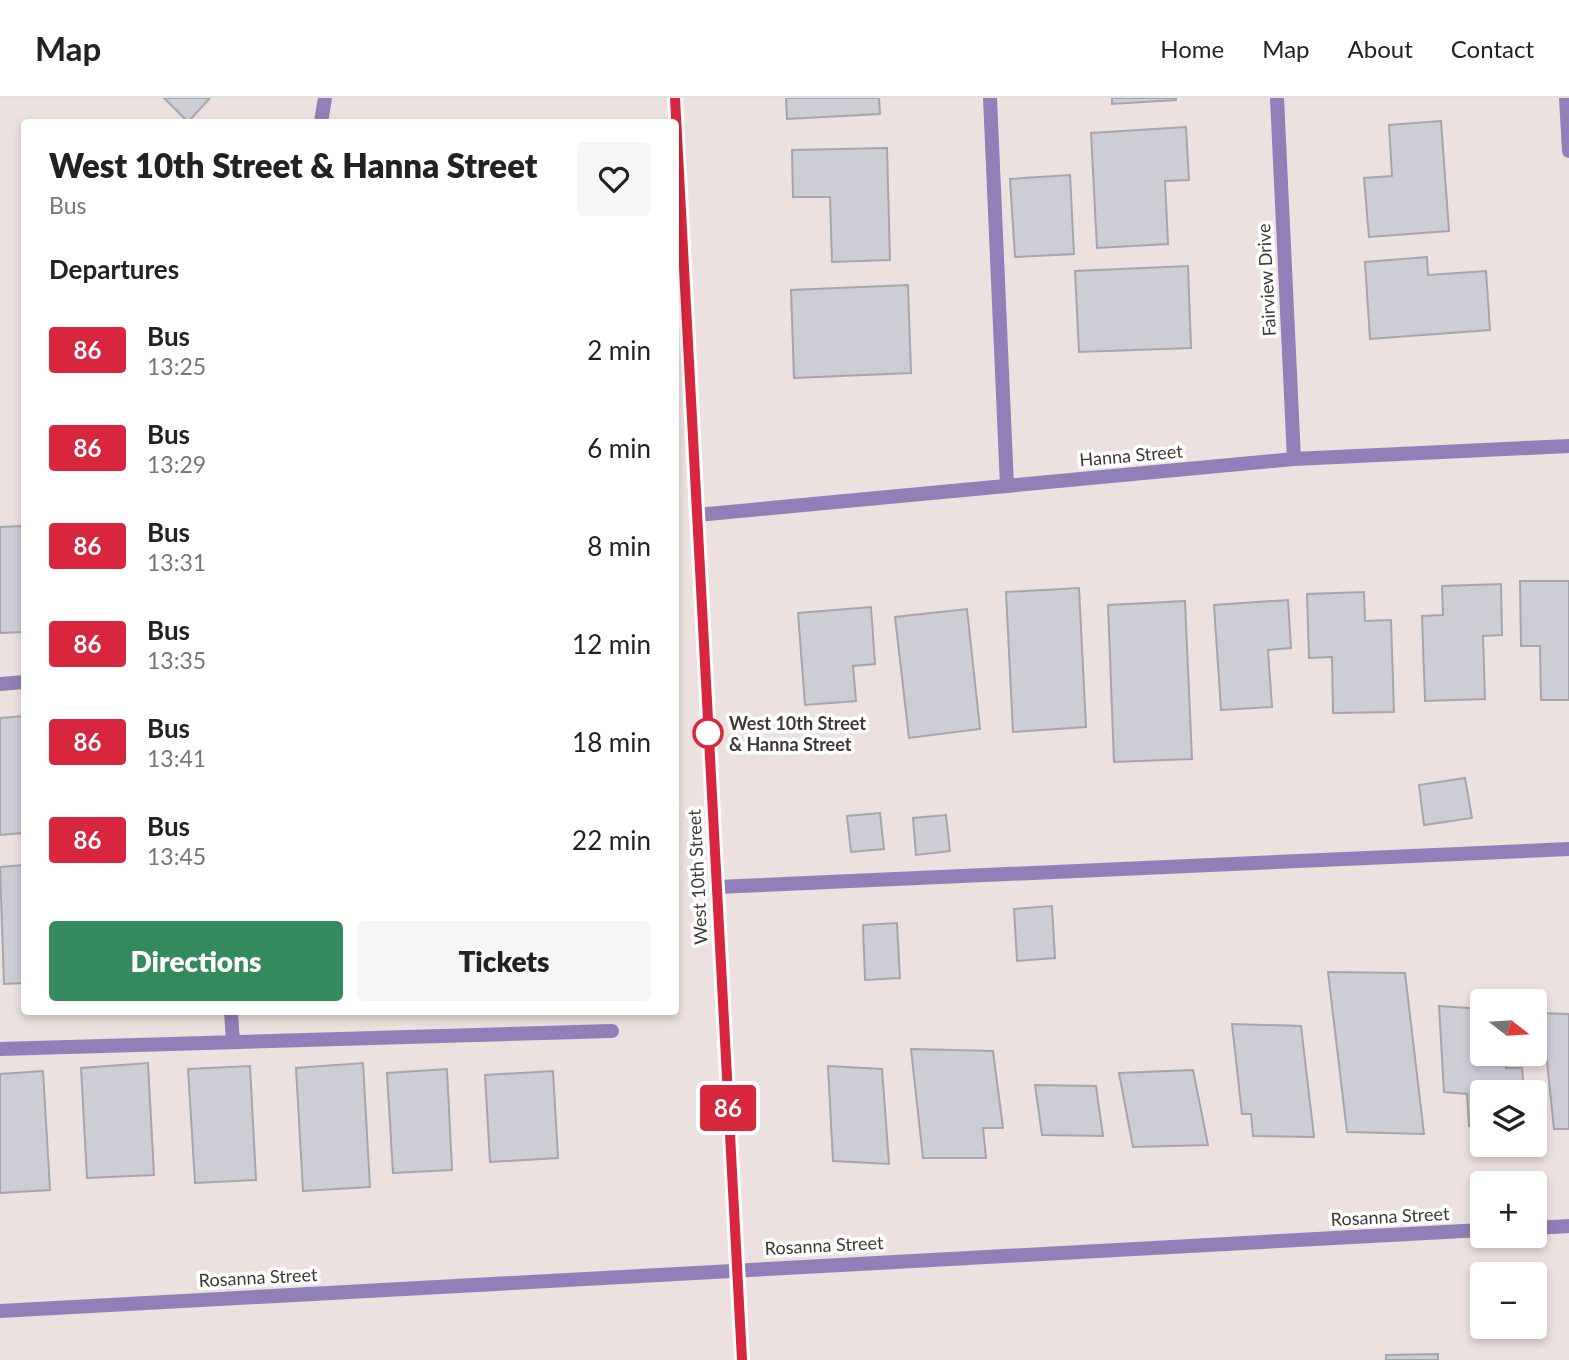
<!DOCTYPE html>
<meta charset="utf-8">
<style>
:root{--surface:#fff;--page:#f6f6f6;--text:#222;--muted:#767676;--line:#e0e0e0;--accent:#34895d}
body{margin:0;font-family:Lato,sans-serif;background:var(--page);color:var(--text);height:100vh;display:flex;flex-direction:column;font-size:26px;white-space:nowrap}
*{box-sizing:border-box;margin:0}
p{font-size:23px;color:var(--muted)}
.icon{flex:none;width:38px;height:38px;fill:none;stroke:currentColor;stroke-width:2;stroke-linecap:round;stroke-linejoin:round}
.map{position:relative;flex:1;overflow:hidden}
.side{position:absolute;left:21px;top:21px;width:658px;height:896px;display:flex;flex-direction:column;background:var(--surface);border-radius:7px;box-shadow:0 4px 10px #0003}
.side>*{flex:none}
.badge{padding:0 14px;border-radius:5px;font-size:24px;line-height:46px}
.needle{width:46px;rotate:107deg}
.buttons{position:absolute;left:1470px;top:891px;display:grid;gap:14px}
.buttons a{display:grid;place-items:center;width:77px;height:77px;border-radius:7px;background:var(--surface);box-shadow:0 4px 10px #0003;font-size:35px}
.map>.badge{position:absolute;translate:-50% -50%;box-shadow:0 0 0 4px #fff}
h2{padding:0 28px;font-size:26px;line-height:63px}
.round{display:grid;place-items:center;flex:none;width:74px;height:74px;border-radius:7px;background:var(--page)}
.headline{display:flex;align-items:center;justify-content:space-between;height:119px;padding:0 28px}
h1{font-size:33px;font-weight:800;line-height:52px}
.cta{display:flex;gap:14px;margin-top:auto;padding:14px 28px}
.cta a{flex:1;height:80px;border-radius:7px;background:var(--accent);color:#fff;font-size:28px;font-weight:800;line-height:80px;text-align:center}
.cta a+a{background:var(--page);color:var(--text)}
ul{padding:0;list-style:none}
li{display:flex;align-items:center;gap:21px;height:98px;padding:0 28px}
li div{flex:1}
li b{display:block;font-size:26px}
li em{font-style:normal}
li .badge{min-width:77px;font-weight:700;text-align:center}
header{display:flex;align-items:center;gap:42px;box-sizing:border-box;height:98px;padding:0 35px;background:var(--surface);border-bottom:2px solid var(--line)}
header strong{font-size:33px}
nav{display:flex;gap:38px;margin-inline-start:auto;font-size:24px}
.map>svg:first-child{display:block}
</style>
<header>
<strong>Map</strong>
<nav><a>Home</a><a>Map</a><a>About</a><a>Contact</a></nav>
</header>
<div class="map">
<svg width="1569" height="1262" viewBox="0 0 1569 1262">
<rect width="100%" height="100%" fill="#ece1de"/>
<path fill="#cdcdd6" stroke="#a5a5ae" stroke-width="2" d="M164 0H210L188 24Z
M786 0H879L880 16 787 21Z
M1112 0H1176V2L1112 6Z
M1441 23 1449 133 1369 139 1364 80 1392 78 1389 27Z
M1186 29 1189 82 1165 83 1168 146 1097 150 1091 35Z
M887 50 890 162 832 164 830 99H793L792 52Z
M1070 77 1074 156 1015 159 1010 81Z
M1427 159 1428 177 1486 173 1490 232 1370 241 1365 164Z
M1188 168 1191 250 1079 254 1075 173Z
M908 187 911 275 794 280 791 192Z
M24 428V534L0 535V429Z
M1520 483H1569V602H1541L1540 548H1521Z
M1501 486 1502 537 1483 538 1485 601 1425 603 1422 518 1443 517 1442 488Z
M1079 490 1086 629 1013 634 1006 494Z
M1364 494 1365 523 1391 522 1394 614 1333 615 1332 559 1309 560 1307 496Z
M1288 502 1291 550 1268 552 1272 609 1221 612 1214 507Z
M1185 503 1192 661 1114 664 1108 507Z
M871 509 875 566 853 568 856 603 805 607 798 515Z
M967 511 980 631 909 640 895 519Z
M24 618V735L0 737V620Z
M1465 680 1472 720 1424 727 1419 687Z
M880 715 884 751 851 754 847 718Z
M946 717 950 753 916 757 913 720Z
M24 767V885L4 886 0 769Z
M1052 808 1055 860 1017 863 1014 811Z
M897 825 900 880 865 882 863 827Z
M1328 874 1405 875 1424 1036 1347 1034Z
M1439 908 1482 911V956H1505L1506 970H1522L1524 994H1482V1029L1469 1028 1467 996 1444 994Z
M1542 915 1569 916V1031H1554Z
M1232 926 1301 928 1314 1039 1253 1038 1251 1016H1242Z
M911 951 993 953 1003 1030H983L986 1060H923Z
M148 965 154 1077 87 1080 81 970Z
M363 965 370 1089 303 1093 296 970Z
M250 968 256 1082 195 1085 188 971Z
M828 968 882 971 889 1066 833 1063Z
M447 971 452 1072 393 1075 387 975Z
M1193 972 1208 1047 1133 1049 1119 975Z
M43 973 50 1092 0 1095V976Z
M553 973 558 1060 490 1064 485 977Z
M1035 987 1096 988 1103 1038 1042 1037Z
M1438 1256V1262H1386V1257Z"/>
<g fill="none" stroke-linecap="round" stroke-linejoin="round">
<path stroke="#9080b7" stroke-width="14" d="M990 0 1007 388
M1566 0 1569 53
M717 789 1569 751"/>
<path stroke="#9080b7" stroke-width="14" d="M1277 0 1294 361
M321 24 325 0
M697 417 1294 361 1569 348
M0 586 24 584
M231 914 233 944
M0 951 612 933
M1535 1130 1569 1128
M0 1213 1482 1132"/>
<path stroke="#9080b7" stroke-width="14" d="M675 0 742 1262"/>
</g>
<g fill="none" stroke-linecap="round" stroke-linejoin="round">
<g stroke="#fff" stroke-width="16">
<path id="line" d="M675 0 742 1262"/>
</g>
<use href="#line" stroke="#d7263d" stroke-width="10"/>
</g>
<circle fill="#fff" stroke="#d7263d" stroke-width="3.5" cx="708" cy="635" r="14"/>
<g text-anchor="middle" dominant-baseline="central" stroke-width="7" stroke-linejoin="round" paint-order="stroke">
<g font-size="18" fill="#3d3937" stroke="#fff">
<text transform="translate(1266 182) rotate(-93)">Fairview Drive</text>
<text transform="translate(1131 357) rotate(-5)">Hanna Street</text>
<text transform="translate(697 779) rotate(-93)">West 10th Street</text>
<text transform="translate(1390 1118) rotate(-3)">Rosanna Street</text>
<text transform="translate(824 1147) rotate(-3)">Rosanna Street</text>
<text transform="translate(258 1179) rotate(-3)">Rosanna Street</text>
</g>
<g font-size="18" font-weight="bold" fill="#3d3937" stroke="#fff" text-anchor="start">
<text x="729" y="625">West 10th Street<tspan x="729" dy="21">&amp; Hanna Street</tspan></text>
</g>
</g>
</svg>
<div class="buttons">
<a><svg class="needle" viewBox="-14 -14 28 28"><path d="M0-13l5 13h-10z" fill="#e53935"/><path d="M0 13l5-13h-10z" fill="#767676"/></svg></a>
<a><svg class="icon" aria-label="layers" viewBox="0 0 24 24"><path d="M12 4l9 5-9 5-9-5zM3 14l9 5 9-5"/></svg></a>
<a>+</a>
<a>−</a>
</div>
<b class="badge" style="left:728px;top:1010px;background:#d7263d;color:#fff">86</b>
<section class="side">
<div class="headline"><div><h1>West 10th Street &amp; Hanna Street</h1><p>Bus</p></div><a class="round"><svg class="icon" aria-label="heart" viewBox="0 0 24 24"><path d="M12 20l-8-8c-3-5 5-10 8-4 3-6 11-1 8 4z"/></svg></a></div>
<h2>Departures</h2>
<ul>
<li><span class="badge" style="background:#d7263d;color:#fff">86</span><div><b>Bus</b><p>13:25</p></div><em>2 min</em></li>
<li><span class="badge" style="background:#d7263d;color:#fff">86</span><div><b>Bus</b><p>13:29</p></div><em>6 min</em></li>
<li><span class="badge" style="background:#d7263d;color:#fff">86</span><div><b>Bus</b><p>13:31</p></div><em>8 min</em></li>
<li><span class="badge" style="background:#d7263d;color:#fff">86</span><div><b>Bus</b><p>13:35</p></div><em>12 min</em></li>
<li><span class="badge" style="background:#d7263d;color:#fff">86</span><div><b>Bus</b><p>13:41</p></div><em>18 min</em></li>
<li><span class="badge" style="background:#d7263d;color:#fff">86</span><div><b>Bus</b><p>13:45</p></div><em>22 min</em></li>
</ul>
<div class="cta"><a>Directions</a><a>Tickets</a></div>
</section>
</div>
